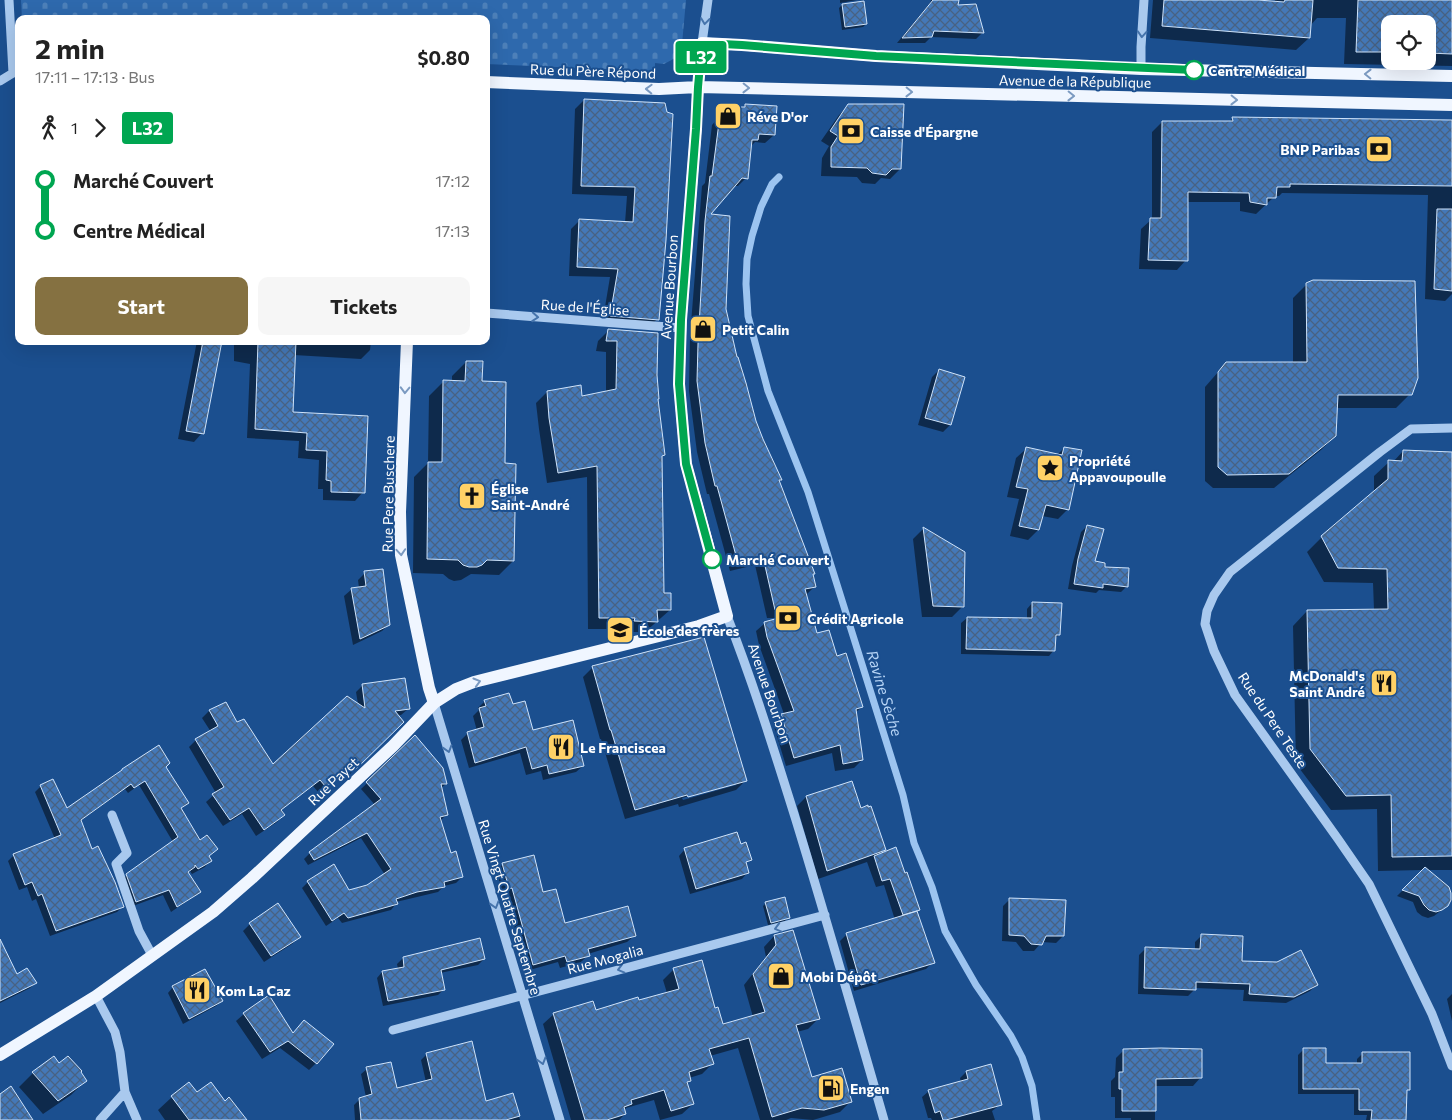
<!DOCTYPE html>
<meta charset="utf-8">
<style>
:root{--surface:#fff;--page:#f6f6f6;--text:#222;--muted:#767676;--accent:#857141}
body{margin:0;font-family:Commissioner,sans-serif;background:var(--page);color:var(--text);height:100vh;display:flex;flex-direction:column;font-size:19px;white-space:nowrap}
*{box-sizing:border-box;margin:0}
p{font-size:16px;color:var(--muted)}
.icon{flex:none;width:28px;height:28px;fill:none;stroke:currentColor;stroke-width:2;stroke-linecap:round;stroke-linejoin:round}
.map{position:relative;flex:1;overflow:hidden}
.side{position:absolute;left:15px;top:15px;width:475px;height:330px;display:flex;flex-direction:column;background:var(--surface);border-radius:10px;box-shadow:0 5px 20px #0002}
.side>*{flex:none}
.badge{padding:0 10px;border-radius:4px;font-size:18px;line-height:32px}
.tools{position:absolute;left:1381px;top:15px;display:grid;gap:10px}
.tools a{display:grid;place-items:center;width:55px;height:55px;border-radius:10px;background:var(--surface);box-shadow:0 5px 20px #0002;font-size:25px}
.map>.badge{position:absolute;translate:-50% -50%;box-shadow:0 0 0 2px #fff}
.legs{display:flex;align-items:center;gap:8px;height:55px;padding:0 20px;font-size:16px}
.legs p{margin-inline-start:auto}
.summary{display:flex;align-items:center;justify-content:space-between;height:85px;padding:0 20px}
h1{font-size:28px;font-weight:700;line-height:38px}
.primary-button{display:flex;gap:10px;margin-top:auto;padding:10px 20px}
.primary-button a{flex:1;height:58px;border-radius:10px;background:var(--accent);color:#fff;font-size:20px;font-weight:700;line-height:58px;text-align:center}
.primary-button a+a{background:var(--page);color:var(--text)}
ul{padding:0 20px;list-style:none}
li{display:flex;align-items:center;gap:18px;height:50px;font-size:19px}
li i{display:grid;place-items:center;width:8px;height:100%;margin:0 6px;background:currentColor}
li i::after{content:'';width:12px;height:12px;margin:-6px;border:4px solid;border-radius:50%;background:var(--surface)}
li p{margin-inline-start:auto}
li:first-child i{background:linear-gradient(#0000 50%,currentColor 0)}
li:last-child i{background:linear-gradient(currentColor 50%,#0000 0)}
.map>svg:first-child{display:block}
</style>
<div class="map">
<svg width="1452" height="1120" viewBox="0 0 1452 1120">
<defs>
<pattern id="cemetery-stones" width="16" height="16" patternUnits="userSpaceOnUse" patternTransform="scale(1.25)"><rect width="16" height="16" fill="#2e69ad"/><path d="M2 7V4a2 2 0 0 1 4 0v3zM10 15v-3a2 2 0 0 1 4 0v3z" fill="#4d80b9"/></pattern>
<pattern id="building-cross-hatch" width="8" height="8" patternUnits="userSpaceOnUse" patternTransform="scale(1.25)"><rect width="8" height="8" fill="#4478b7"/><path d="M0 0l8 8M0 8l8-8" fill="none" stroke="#486282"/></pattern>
</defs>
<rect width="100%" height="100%" fill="#1b4f8f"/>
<path fill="url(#cemetery-stones)" d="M21 0H686L681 55 664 64 655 63V71L486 64V19H22Z"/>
<path fill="#0007" fill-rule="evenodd" d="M840 0H857L840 3Z
M931 0H958L957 6 975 5 982 33 976 39 931 37 925 43H897L930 3Z
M1153 0H1245L1274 3 1275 0H1452V66L1344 64 1346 18H1317L1310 26 1309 38 1296 50 1150 38ZM1390 24H1428V61H1390Z
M863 2 866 24 863 27 842 30 839 8 842 5Z
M584 100 666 113 657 319 649 328 602 325 610 277 569 276 571 229 580 220 625 223 627 196 572 194 575 109Z
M746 105 774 135 765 143 755 142 750 147 746 178 738 186H734L709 215 725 309 736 358 755 421 781 479 778 481 813 574 812 575 815 586 806 595 816 635 836 657 862 707 855 713 862 760 854 768 835 771 832 753 786 766 773 723 781 715 784 714 759 645 756 631 765 623 779 618H767L755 565 730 571 709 494H707L697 452 689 391 690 336 702 186 705 183 712 125 720 116 743 108Z
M849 105 900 169 890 179 881 178 875 184 862 183 857 177 821 176 822 158 829 146 821 141 839 115Z
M1233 118 1452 122V294L1445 301 1425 299 1428 195 1282 193 1279 196H1275L1256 214 1240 211V202H1187L1186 260 1177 270 1139 269 1141 229 1152 219V132L1162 122H1229Z
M1307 284 1410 394 1396 408H1336L1335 436 1321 450 1274 488H1213L1205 481V387L1226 363H1293V298Z
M609 330 656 375 664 455 661 458 663 595 670 610 645 632H624V629H588L587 477 547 483 539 429 536 403 547 392 581 397 606 393V352L596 351 598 341Z
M197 341H221L202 433 194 442 178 439Z
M234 341H371L370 350 361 359 294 355 292 413 367 417 363 492 355 501 323 500V489H318L319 460 298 458 299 441 247 438 250 364 234 361Z
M466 362 504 464 513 561 499 575 471 574 461 580 454 581 449 579 443 574 413 573 414 477 428 463 429 396 444 381 452 382V376Z
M939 370 964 378 950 425 943 432 918 425 932 377Z
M1027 448 1057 455 1064 448 1068 509 1058 519 1042 516 1038 530 1028 540 1010 536 1019 499 1007 497 1016 458Z
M1403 451 1452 453V870H1427L1447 906 1434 916 1428 918 1422 916 1417 912 1413 902 1397 896 1423 870 1378 871 1377 809 1331 810 1296 764 1293 626 1307 611 1374 610 1373 583 1324 582 1307 552 1322 537 1374 492V476L1389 462H1393Z
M1087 526 1094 562 1103 568 1127 586 1121 592 1099 590 1096 593 1068 589 1072 566 1081 532Z
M923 529 963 606 952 617H922L913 539Z
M365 573 389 624 382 631 353 645 344 596 352 589 359 588 358 580Z
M1032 603 1059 635 1054 639V650L1049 656 961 654V623L967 618 1027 619V609Z
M592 668 746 780 736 790 679 807 678 804 625 819 601 739H600L583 677ZM736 783V785L683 800 682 798Z
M363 685 408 709 401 715 397 716 402 722 348 776 344 772 319 793 313 786 280 810 283 815 277 822 256 836 242 814 223 826 206 802 216 793 189 747 196 740 211 732 202 718 209 711 225 703 237 724 273 766 358 704 356 692Z
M485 701 512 706 532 731 583 766 576 772 543 780 541 771 526 775 520 753 469 768 461 740 468 733 477 731 473 716 479 710 478 708Z
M415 737 446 784 441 788 447 814 441 820 450 854 462 877 456 883 444 886 438 892 396 902V904L391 910 342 923 338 918 326 926 302 888 308 882 349 891 367 886 385 875 361 838 308 865 304 859 310 853 375 805 361 789Z
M165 767 187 803 180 809 199 842 217 849 208 857 210 861 205 867 192 874 190 871 188 873 199 892 193 897 171 912 163 895 130 907 121 881 127 875 173 842 139 785 128 793 125 789 80 821 92 850 123 906 117 912 50 936 36 899 32 901 27 887 19 890 8 861 14 855 55 839 35 792 41 786 67 810Z
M806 797 860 809 884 850 879 855 919 910 916 913 933 962 926 969 854 991 840 941 847 934 895 920 884 885 876 887 867 862 818 879 797 806Z
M740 845 750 859 745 864 748 872 742 879 690 894 679 856 685 849Z
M503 864 542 893 564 924 634 936 627 942 588 954V955L581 962 560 968 558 962 526 971 506 894 503 895 496 871Z
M1010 899 1063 936 1056 943 1042 942 1034 951H1023L1016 942 1002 941 1003 906Z
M766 903 788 917 785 921 768 925 763 906Z
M250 924 299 937 292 944 264 962 243 931Z
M1202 935 1240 962 1317 984 1310 991 1286 1003 1243 1001 1244 990 1194 988V990L1188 996 1138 994 1139 955 1146 948 1195 950V942Z
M774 936 818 1019 808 1029 797 1032 811 1078 850 1102 840 1112 813 1120 791 1118 786 1120H760L738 1048 710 1056 712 1064 702 1074 689 1078 690 1080 687 1084 693 1104 682 1114 660 1120 654 1100 626 1108 624 1111 625 1114 619 1120H571L543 1024 554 1014 595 1012 667 993 663 980 674 969 714 1010 722 1026 753 1017 744 985 766 957 764 947Z
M0 942 16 976 35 983 30 988 0 1003Z
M403 958 484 959 478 965 440 973 444 989 438 995 383 1006 377 978 382 972 398 969 397 964Z
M173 987 222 1001 216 1006 183 1024 168 993Z
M1452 994V1021L1447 999Z
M244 1014 293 1035 316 1063 309 1070 280 1048 262 1059 236 1021Z
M1304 1049 1324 1064H1357V1059L1362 1054 1409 1089 1405 1092V1120H1366L1367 1115H1354V1094H1298V1055Z
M1124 1050 1201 1077 1193 1086H1155V1120H1131V1118H1115V1097H1111V1081L1115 1077 1116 1058Z
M427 1054 485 1102 513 1095 520 1120H355L354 1105 360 1099 366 1097 361 1074 367 1069 396 1090 426 1082 421 1060Z
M966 1072 1001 1104 992 1111 995 1120H932L931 1118H928L922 1097 929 1091 961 1082 960 1078Z
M33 1073 86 1080 71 1095 43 1114 19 1087Z
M197 1094 224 1102 245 1120H165L158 1110 172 1097Z"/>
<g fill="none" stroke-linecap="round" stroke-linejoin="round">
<path stroke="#9cc4f0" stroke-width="7" d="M779 177 772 184 761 207 752 236 747 259 746 284 748 316 768 391 808 492 903 795 914 843 932 887 945 931 976 985 1011 1036 1022 1057 1032 1086 1037 1120"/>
</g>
<path fill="url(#building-cross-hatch)" stroke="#cfe3fa" d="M933 0H959L958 5 976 4 984 33 934 31 932 37 902 38Z
M1164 0H1258L1284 2 1285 0H1313L1310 38 1162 26Z
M1358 0H1452V54L1428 53V24H1390V52H1356Z
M864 1 867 24 845 27 842 4Z
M584 99 665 103 667 112 673 114 666 240 659 320 610 316 618 269 577 267 579 219 633 222 635 187 581 186Z
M745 104 777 106 775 135 759 134 758 140H752L748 179 742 178 711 214 730 216 726 309 737 357H738L746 383 756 421 763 439 782 480H779L815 574H813L816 587 805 589 817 633 829 630 837 656 846 653 863 707 856 709 863 760 843 764 840 745 794 758 781 714 794 711 767 637 764 622 793 614V610H775L763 557 738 563 717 486H715L705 443 697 381 698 344 705 221 710 176H712L720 115 731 107H745Z
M848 104H904L901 169H892L886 175 872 173 867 168 831 167V147L838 136 830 131Z
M1232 117 1452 120V186L1290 184V187H1277L1276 198H1267V205L1250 202 1249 193 1188 192V261L1148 260 1150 218H1161L1162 121H1233Z
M1437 209H1452V291L1434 289Z
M1313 280 1415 281 1418 378 1412 395H1338L1336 436 1289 474 1227 475 1218 467V372L1226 362H1307L1306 283Z
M608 329 658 333 657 375 659 399H658L665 455 662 456 664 593H671V610H657L658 622 634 621 635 618H599L597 466 558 473 549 418 547 391 581 385 582 396 616 389 617 341H606Z
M203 341H222L204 434 186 431Z
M258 341H296L293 412 368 416 365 493 331 492V481L326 480 327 451 306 450 307 433 255 429Z
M466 361H483L482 381 506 382 505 463 516 464 514 561 487 560 482 565 477 567H469L463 565 458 560 427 559 428 462H442L443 380 465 381Z
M939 369 965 377 951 425 925 418Z
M1026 447 1062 455 1064 447 1082 450 1069 510 1046 505 1039 530 1019 526 1028 489 1016 487Z
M1403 450 1452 452V856L1392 857 1391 795 1346 796 1310 749 1307 610 1388 609 1387 569 1338 568 1321 536 1388 479V460L1402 461Z
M1087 525 1104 529 1095 561 1105 563V567L1129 568 1128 587 1103 584V588L1074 584 1078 559Z
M923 527 965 552 964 607 933 606Z
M383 569 390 625 360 639 351 588 366 586 364 571Z
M1032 602 1062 603 1060 635H1056L1055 651 966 649 967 617 1032 618Z
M704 637 747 781 688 797 687 795 635 810 611 730H610L592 666Z
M405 678 410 709 395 711 404 722 355 770 352 766 326 787 320 780 281 810 285 815 264 830 249 808 230 820 212 794 224 787 195 739 218 726 209 710 226 702 237 722 244 719 273 764 347 696 365 708 362 684Z
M509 693 513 704 525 701 533 730 573 720 584 766 549 774 547 765 532 769 526 747 475 763 467 732 484 727 479 708 486 706 484 700Z
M415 735 443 768 447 784H441L448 815 440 817 451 853 456 851 463 877 444 882 445 887 417 892 396 899 398 904 348 918 344 913 332 921 307 881 334 864 349 890 367 885 391 869 367 833 314 860 309 852 381 799 366 782Z
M159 745 170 763 166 767 189 803 181 808 200 840 207 835 218 849 209 856 212 861 198 869 195 865V867L188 872 201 892 177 907 169 890 136 902 126 874 178 837 145 781 134 788 131 784 81 820 92 849 98 846 115 882 124 907 56 931 42 894 38 896 32 882 25 885 13 854 61 835 40 785 53 779 67 808 122 770V769Z
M852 781 861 808 868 805V807L871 806 886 850 827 871 806 796Z
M737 832 741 844 746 842 752 860 746 862 749 873 696 889 684 848Z
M896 847 905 873 907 872 920 910 903 915 890 879 882 881 874 856Z
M534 855 543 892 556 889 565 923 628 906 636 936 588 949 590 956 567 962 565 956 533 965 512 888 509 889 502 863Z
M1425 867 1449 887 1451 893V900L1448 906 1442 910 1436 912 1429 910 1424 905 1419 896 1402 890Z
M785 897 790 918 771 923 765 902Z
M1009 898 1066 900 1064 936H1046L1042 945 1031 944 1024 936 1009 935Z
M278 903 301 937 271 956 249 923Z
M917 911 935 963 861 985 846 933Z
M793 930 820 1019 796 1025 812 1077 842 1068 852 1102 824 1110 802 1108 772 1117 749 1038 709 1049 714 1064 689 1072 691 1081 687 1082 694 1104 671 1111 664 1090 631 1100 632 1104 624 1107 626 1114 607 1120H585L553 1013 593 1001 596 1010 638 997 639 1000 679 989 673 968 702 960 715 1008 718 1007 723 1024 765 1012 753 974 776 945 774 935Z
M1201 934 1243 936 1242 961 1277 962 1301 950 1318 985 1294 997 1249 994 1250 984 1196 982V990L1144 988 1145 947 1200 949Z
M480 938 485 959 441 970 445 990 388 1001 382 971 404 967 403 957Z
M0 939 17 974 27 968 37 983 0 1001Z
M205 969 223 1001 189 1019 172 986Z
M269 995 293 1033 304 1020 334 1044 317 1064 288 1041 270 1052 243 1013Z
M472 1041 486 1101 513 1093 520 1116 506 1120H361L359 1098 372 1094 366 1067 391 1062 397 1088 432 1079 426 1053Z
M1161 1048 1202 1049V1078L1156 1079V1111H1122V1089H1119V1072H1123V1049Z
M1303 1048H1326V1063H1362V1052H1410V1090H1407L1406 1120H1371L1372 1110H1359V1089H1303Z
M54 1056 59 1063 68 1056 82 1071 81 1072 87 1081 58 1101 32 1072Z
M991 1064 1002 1105 946 1120H943L940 1111 935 1113 928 1090 968 1079 966 1071Z
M189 1082 197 1092 211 1082 225 1101 229 1097 247 1120H189L171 1096Z
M11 1086 33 1120H0V1094Z"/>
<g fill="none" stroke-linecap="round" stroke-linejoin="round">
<path stroke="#a9c9ee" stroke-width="9" d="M9 0 13 73
M702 43 708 0
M1141 69V47L1144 0
M0 81 13 73 19 72
M486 313 681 328
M1452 428 1411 429 1380 452 1230 572 1214 595 1207 611 1205 624 1214 651 1235 695 1338 839 1369 884 1432 1014 1452 1066
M727 616C753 682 774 750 795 817 826 918 855 1019 884 1120
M434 703 560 1120
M112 815 127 853 116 864 139 931 152 955
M96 996 115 1032 120 1052 125 1092 100 1120
M393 1030 825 915
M125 1092 137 1120"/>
<path stroke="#f0f6ff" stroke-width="12" d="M486 82 659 89 698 87 1452 105
M407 341 400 512 401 555 429 688 434 703
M0 1055 96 996 213 912 252 878 393 746 434 703 456 689 474 682 699 626 727 616 686 464 679 384 681 320 696 129 698 87 702 43 742 45 876 56 1141 69 1452 76"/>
</g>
<defs><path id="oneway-chevron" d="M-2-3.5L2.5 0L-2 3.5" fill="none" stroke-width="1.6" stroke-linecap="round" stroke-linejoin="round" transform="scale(1.25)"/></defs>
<g stroke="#4674ac">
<use href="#oneway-chevron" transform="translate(705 21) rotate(97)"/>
<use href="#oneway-chevron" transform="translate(1142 34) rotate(94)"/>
<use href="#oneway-chevron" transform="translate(535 317) rotate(4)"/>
<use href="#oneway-chevron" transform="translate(448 749) rotate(73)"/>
<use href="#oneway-chevron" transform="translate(495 905) rotate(73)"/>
<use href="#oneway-chevron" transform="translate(778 928) rotate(165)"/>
<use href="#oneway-chevron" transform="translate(621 969) rotate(165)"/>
<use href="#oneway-chevron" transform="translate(542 1061) rotate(74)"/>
</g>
<g stroke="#7b9ac1">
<use href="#oneway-chevron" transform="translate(1368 74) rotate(-179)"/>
<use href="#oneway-chevron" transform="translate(746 88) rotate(1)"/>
<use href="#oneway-chevron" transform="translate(649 89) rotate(-178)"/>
<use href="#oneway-chevron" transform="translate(909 92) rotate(1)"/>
<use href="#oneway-chevron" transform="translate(1071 96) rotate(1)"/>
<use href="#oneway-chevron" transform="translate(1234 100) rotate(1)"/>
<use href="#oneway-chevron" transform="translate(405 390) rotate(92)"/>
<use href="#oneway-chevron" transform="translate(401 552) rotate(86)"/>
<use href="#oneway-chevron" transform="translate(477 682) rotate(-16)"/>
</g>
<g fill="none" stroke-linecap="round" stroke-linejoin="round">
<g stroke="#fff" stroke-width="11">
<path id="line-1" d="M712 559 686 464 679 384 681 320 696 129 698 87 702 43 742 45 876 56 1194 70"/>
</g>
<use href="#line-1" stroke="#00a651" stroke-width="8"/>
</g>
<defs>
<g id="shop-square" transform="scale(1.4375)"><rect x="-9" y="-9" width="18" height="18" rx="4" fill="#ffd166" stroke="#1b4f8f"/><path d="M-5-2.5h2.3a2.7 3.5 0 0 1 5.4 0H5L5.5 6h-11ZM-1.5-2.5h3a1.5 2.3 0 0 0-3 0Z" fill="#111"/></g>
<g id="bank-square" transform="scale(1.4375)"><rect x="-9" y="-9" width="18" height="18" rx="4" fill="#ffd166" stroke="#1b4f8f"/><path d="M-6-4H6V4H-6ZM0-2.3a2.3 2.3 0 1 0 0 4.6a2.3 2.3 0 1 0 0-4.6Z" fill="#111"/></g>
<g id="sight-square" transform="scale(1.4375)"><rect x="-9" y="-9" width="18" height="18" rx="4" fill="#ffd166" stroke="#1b4f8f"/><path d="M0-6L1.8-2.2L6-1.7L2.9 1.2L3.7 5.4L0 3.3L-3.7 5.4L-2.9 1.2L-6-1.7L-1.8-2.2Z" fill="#111"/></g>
<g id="church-square" transform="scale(1.4375)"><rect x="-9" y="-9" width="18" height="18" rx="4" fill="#ffd166" stroke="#1b4f8f"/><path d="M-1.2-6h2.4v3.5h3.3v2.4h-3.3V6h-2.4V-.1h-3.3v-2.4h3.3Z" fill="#111"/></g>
<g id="university-square" transform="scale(1.4375)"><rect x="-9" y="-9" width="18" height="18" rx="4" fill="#ffd166" stroke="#1b4f8f"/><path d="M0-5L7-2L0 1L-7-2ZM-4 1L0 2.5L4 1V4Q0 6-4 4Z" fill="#111"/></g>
<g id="restaurant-square" transform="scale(1.4375)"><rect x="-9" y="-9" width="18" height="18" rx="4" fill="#ffd166" stroke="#1b4f8f"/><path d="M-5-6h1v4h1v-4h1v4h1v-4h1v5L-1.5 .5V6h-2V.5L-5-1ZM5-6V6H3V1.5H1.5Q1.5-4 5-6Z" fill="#111"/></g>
<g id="fuel-square" transform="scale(1.4375)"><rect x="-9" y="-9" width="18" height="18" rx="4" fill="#ffd166" stroke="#1b4f8f"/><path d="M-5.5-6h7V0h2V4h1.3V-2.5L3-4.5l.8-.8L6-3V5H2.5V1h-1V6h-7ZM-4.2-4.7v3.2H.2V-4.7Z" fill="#111"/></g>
</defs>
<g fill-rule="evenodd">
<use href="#shop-square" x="728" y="116"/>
<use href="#bank-square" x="851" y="131"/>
<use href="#bank-square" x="1379" y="149"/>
<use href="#shop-square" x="703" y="329"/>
<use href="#sight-square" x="1050" y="468"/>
<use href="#church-square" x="472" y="496"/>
<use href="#bank-square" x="788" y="618"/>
<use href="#university-square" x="620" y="630"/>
<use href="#restaurant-square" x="1384" y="683"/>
<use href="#restaurant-square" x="561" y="747"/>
<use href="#shop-square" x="781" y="976"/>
<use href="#restaurant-square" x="197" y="990"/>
<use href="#fuel-square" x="831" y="1088"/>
</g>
<g fill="#fff" stroke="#00a651" stroke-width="2.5">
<circle cx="1194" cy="70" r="9"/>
<circle cx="712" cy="559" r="9"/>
</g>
<g text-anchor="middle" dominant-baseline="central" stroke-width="4" stroke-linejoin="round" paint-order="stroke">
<g font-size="14" font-weight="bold" fill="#fff" stroke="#1b4f8f" text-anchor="start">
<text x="1208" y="70">Centre Médical</text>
<text x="726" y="559">Marché Couvert</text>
</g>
<g font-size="14" fill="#fff" stroke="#1b4f8f">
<text transform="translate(593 71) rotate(2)">Rue du Père Répond</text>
<text transform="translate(1075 81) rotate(1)">Avenue de la République</text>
<text transform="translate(669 287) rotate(-86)">Avenue Bourbon</text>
<text transform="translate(585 307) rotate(4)">Rue de l'Église</text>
<text transform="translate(388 494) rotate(-89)">Rue Pere Buschere</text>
<text transform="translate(770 693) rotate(71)">Avenue Bourbon</text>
<text transform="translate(1273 720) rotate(56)">Rue du Pere Teste</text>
<text transform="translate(333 781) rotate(-43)">Rue Payet</text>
<text transform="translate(510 907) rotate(73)">Rue Vingt Quatre Septembre</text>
<text transform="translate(605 959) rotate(-15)">Rue Mogalia</text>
</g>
<g font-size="14" font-weight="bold" fill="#fff" stroke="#1b4f8f" text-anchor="start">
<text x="747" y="116">Réve D'or</text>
<text x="870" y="131">Caisse d'Épargne</text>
<text x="1360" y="149" text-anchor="end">BNP Paribas</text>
<text x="722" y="329">Petit Calin</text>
<text x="1069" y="460">Propriété<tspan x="1069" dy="16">Appavoupoulle</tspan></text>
<text x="491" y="488">Église<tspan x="491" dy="16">Saint-André</tspan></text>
<text x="807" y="618">Crédit Agricole</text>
<text x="639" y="630">École des frères</text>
<text x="1365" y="675" text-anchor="end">McDonald's<tspan x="1365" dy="16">Saint André</tspan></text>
<text x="580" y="747">Le Franciscea</text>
<text x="800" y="976">Mobi Dépôt</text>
<text x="216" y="990">Kom La Caz</text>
<text x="850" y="1088">Engen</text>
</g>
<g font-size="15" font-style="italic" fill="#b5d3f5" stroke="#1b4f8f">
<text transform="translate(885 693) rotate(73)">Ravine Sèche</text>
</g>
</g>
</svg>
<div class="tools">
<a><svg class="icon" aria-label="locate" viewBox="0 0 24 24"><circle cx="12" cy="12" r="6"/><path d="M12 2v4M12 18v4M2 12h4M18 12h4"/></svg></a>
</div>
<b class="badge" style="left:701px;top:57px;background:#00a651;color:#fff">L32</b>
<section class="side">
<div class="summary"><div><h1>2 min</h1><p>17:11 – 17:13 · Bus</p></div><b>$0.80</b></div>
<div class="legs"><svg class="icon" aria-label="walk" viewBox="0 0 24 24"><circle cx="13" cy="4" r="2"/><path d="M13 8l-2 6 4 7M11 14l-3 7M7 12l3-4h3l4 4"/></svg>1<svg class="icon" aria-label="forward" viewBox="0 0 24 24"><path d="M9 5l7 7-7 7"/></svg><b class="badge" style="background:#00a651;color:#fff">L32</b></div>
<ul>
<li><i style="color:#00a651"></i><b>Marché Couvert</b><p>17:12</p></li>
<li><i style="color:#00a651"></i><b>Centre Médical</b><p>17:13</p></li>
</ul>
<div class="primary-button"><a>Start</a><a>Tickets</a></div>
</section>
</div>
